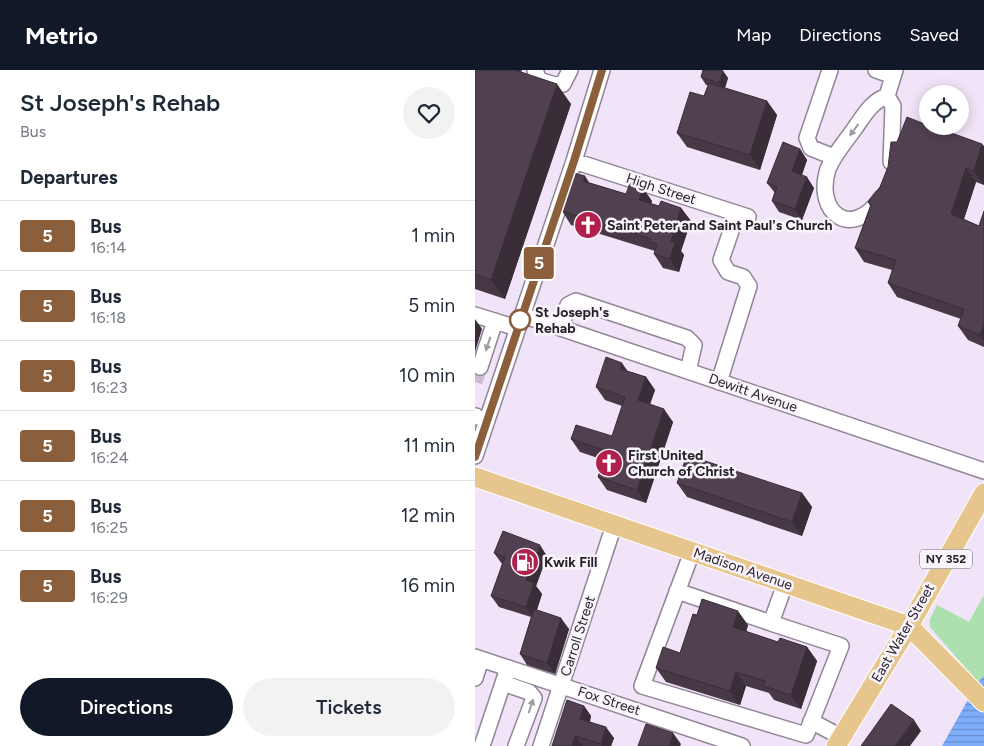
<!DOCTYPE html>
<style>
:root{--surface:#fff;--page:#f2f2f3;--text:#1f2937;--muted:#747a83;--line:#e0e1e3;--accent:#111827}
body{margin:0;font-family:Figtree,sans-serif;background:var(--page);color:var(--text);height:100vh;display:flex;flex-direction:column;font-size:19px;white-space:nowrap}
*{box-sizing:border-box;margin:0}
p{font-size:16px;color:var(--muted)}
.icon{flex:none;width:28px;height:28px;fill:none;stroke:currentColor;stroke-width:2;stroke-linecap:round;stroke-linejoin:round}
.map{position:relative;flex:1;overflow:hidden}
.details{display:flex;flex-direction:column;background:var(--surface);width:475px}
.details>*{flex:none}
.badge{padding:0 10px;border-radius:4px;font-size:18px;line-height:32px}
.tools{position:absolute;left:444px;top:15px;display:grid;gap:10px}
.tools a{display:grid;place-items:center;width:50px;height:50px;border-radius:50%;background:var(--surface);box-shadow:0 2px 12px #0003;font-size:25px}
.map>.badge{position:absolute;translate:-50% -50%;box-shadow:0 0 0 2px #fff}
h2{padding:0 20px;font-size:19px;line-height:45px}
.round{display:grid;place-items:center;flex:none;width:52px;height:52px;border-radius:26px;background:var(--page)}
.head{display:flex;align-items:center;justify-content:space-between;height:85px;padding:0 20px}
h1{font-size:24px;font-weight:600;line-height:38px}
.button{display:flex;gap:10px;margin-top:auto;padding:10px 20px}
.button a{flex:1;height:58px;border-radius:30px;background:var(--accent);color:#fff;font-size:20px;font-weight:600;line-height:58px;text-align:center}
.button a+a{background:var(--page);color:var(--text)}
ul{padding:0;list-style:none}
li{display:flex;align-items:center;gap:15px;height:70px;padding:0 20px;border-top:1px solid var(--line)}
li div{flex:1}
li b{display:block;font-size:19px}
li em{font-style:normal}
li .badge{min-width:55px;font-weight:700;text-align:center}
header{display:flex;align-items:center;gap:30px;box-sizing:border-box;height:70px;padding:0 25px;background:var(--accent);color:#fff}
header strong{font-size:24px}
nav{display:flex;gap:28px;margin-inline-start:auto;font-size:18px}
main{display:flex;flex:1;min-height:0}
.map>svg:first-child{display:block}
</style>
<header>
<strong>Metrio</strong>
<nav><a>Map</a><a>Directions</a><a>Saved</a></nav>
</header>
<main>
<section class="details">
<div class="head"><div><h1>St Joseph's Rehab</h1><p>Bus</p></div><a class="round"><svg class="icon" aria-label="heart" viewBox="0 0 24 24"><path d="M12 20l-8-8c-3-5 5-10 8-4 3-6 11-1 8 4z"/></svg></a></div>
<h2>Departures</h2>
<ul>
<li><span class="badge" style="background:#8b5e3c;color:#fff">5</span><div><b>Bus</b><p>16:14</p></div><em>1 min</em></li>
<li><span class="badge" style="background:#8b5e3c;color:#fff">5</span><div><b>Bus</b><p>16:18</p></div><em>5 min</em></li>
<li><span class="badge" style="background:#8b5e3c;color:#fff">5</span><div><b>Bus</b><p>16:23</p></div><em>10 min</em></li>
<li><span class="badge" style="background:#8b5e3c;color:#fff">5</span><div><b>Bus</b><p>16:24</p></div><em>11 min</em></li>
<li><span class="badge" style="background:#8b5e3c;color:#fff">5</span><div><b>Bus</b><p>16:25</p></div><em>12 min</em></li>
<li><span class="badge" style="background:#8b5e3c;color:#fff">5</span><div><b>Bus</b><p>16:29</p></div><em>16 min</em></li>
</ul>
<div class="button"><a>Directions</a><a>Tickets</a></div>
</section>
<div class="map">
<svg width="509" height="676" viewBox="0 0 509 676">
<defs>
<pattern id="water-rules" width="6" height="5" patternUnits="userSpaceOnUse" patternTransform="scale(1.25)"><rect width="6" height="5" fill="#7eadfc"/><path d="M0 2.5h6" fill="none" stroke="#678ccc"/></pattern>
</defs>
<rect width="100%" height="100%" fill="#f1e3f8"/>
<path fill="#ace1af" d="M509 525V606L503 612 455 557V549L462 535 494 552Z"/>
<path fill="url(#water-rules)" d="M509 606V676H467L503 612Z"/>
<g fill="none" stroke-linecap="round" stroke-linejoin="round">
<path stroke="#c9bdcf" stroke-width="15" stroke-dasharray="15 8" stroke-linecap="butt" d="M0 312 5 297"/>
<g stroke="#918598" stroke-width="18">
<path id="minor" d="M60 0 64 10 80 15 88 14 95 0
M355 0 332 68 336 78 359 87
M401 0 418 6
M412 26 418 36 416 92
M99 91 273 147
M406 128C377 171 339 143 353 99 359 84 371 71 380 58 390 44 396 32 412 26L420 0
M0 245 42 258
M47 245 509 401
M86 258 93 235 101 231 212 268 219 275 213 301
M5 297 20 251
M244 312 274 216 268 207 253 202 246 190 262 144
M0 347 1 346
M0 386 99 91 127 0
M217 482 167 616 331 665 366 576 296 553 310 514
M202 521 296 553
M0 587 267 676
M0 608 6 589
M28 613 54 622 59 628 41 676
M336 651 366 667
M7 676 31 604
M66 676 139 455"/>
</g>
<g stroke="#fff" stroke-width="21">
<path id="major" d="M0 407 434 556 509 632
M361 676 434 556 509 423"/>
</g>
<use href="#minor" stroke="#fff" stroke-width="15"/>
<use href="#major" stroke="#e6c68c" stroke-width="19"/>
</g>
<path fill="#463845" d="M0 0H47L46 2 96 34 30 229 0 219Z
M248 1 253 8 250 18 292 31 302 45 285 100 212 77 202 63 229 26 233 15H231L226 7Z
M509 76V115L501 112 489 149 504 156 509 141V277L493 270 483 256 486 249 422 227 413 213 417 200 389 192 380 178 395 136 393 132 405 117 413 97Z
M325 79 332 90 327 105 339 118 327 150 304 142 297 131 300 123 292 113Z
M115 113 151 124 177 131 176 134 184 136 206 138 216 151 206 181 209 185 204 202 188 198 179 184 180 181 96 155 87 141Z
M153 301 171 307 180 320 175 334 198 352 171 433 132 420 123 407 129 390 105 382 96 369 137 366 147 336 130 330 121 317Z
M202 413 327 423 337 437 327 466 212 427Z
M19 483 72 486 61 516 67 524 62 540 94 559 80 604 52 595 45 584 56 547 24 537 16 526 27 494Z
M222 545 273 555 271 562 303 572 332 577 342 591 326 639 299 630 294 623 271 616 265 635 191 612 181 598 205 583Z
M109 636 116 646 115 652 139 668 136 676H77Z"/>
<path fill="#392e38" d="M248 1 253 8 249 21 244 13Z
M82 14 96 34 30 229 16 210Z
M292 31 302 45 285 100 275 85Z
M507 74 509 76V115L499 101Z
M325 79 332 90 324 112 317 101Z
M491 98 501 112 486 158 476 144Z
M110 106 119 120 108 111Z
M332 107 339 118 327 150 320 139Z
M168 118 177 131 173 143 164 130Z
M206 138 216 151 206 181 209 185 204 202 195 189 196 171Z
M0 249 7 259 0 282Z
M509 255V271L505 265Z
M147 293 156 306 145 299Z
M171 307 180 320 172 343 163 330Z
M189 339 198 352 171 433 162 420Z
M327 423 337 437 327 466 317 452Z
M65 475 72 486 61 516 67 524 59 548 51 537V510Z
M263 541 273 555 268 572 258 557Z
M86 548 94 559 80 604 72 593Z
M332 577 342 591 326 639 316 625Z
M261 602 271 616 265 635 255 621Z
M109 636 116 646 112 660 105 649Z
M439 650 446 661 435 676H420Z
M131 657 139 668 136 676H127L126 674Z
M198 663 206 674 205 676H194Z
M100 666 108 676H97Z"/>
<path fill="#514150" stroke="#392e38" d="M0 0H40L82 14 16 210 0 204Z
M228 0H245L248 1 244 13 226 7Z
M234 13 292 31 275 85 202 63 215 22 229 26Z
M432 47 452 55V56H457L507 74 499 101 491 98 476 144 504 156 509 141V255L505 265 483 256 489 239 413 213 421 190 380 178 396 135 393 132 405 117 413 97 416 72H422Z
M308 72 325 79 317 101 332 107 320 139 297 131 302 116 292 113Z
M99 103 110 106 108 111 151 124 155 113 168 118 164 130 184 136 186 131 206 138 196 171 200 172 195 189 179 184 182 174 175 172 176 169 87 141Z
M131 287 147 293 145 299 171 307 163 330 189 339 162 420 123 407 132 381 96 369 101 355 137 366 150 327 121 317Z
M212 385 327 423 317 452 202 413Z
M28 461 65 475 51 510 59 513 51 537 16 526 30 487 19 483Z
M227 529 263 541 258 557 303 572 305 568 332 577 316 625 289 616 290 611 261 602 255 621 181 598 188 577 205 583 218 544 222 545Z
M59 539 86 548 72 593 45 584Z
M92 630 109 636 105 649 131 657 126 674 100 666 97 676H77Z
M416 634 439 650 420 676H386Z
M171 654 198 663 194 676H163Z"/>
<defs><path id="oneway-solid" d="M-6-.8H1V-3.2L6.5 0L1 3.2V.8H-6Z" transform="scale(1.25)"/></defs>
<g fill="#9e9c9f">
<use href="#oneway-solid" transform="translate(379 60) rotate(126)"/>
<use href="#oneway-solid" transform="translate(13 274) rotate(109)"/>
<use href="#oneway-solid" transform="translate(56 636) rotate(-72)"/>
</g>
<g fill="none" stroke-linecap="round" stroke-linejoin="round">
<g stroke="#fff" stroke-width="11">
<path id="line" d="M0 387 99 91 127 0"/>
</g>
<use href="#line" stroke="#8b5e3c" stroke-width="8"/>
</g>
<defs>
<g id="church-disc" transform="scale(1.4375)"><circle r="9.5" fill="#b1204c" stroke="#f9f4fc"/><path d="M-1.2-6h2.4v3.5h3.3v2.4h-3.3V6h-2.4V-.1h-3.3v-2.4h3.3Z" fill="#fff"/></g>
<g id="fuel-disc" transform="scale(1.4375)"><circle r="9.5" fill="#b1204c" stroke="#f9f4fc"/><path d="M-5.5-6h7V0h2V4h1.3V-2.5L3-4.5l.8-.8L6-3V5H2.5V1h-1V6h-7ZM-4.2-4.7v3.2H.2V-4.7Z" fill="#fff"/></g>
</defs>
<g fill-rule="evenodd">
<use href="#church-disc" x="113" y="155"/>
<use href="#church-disc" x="134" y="393"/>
<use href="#fuel-disc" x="50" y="492"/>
</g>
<circle fill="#fff" stroke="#8b5e3c" stroke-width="2.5" cx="45" cy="250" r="10"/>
<g text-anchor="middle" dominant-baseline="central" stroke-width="5" stroke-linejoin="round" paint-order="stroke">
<rect fill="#f9f4fc" stroke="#676269" stroke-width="1" x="445" y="479.5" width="52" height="19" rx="4"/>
<g font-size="12" font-weight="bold" fill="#28232a">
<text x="471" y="489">NY 352</text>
</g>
<g font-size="14" fill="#28232a" stroke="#f9f4fc">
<text transform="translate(186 119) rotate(18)">High Street</text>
<text transform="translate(278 323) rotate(19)">Dewitt Avenue</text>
<text transform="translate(268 499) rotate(19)">Madison Avenue</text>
<text transform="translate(428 563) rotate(-60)">East Water Street</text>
<text transform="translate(103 566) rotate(-72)">Carroll Street</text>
<text transform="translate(134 631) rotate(18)">Fox Street</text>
</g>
<g font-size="14" font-weight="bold" fill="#28232a" stroke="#f9f4fc" text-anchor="start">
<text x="132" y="155">Saint Peter and Saint Paul's Church</text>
<text x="153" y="385">First United<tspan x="153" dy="16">Church of Christ</tspan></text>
<text x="69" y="492">Kwik Fill</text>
</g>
<g font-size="14" font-weight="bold" fill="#28232a" stroke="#f9f4fc" text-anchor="start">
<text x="60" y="242">St Joseph's<tspan x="60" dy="16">Rehab</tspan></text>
</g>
</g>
</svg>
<div class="tools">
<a><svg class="icon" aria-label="locate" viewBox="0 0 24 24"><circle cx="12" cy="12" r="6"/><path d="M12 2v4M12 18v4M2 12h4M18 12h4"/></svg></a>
</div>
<b class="badge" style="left:64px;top:193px;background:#8b5e3c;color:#fff">5</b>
</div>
</main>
